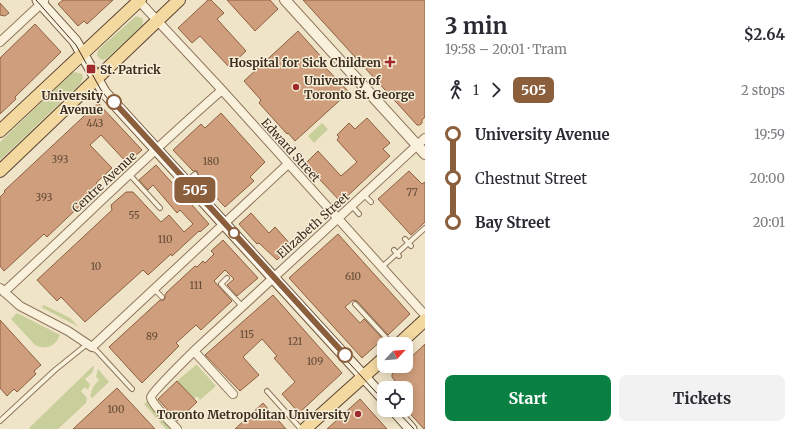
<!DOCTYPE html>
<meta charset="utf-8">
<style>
:root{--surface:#fff;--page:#f2f2f3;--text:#2b2b33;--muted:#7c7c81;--accent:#0b8043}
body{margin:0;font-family:Merriweather,serif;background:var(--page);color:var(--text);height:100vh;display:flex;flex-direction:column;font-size:15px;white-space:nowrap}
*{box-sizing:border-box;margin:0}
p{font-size:13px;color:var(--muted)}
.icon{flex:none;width:22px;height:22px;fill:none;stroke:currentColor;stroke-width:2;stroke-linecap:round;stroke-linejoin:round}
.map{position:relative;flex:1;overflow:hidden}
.sheet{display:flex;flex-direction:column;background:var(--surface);width:380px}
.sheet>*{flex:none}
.badge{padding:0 8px;border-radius:6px;font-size:14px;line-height:26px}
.needle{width:26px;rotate:64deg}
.buttons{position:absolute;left:377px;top:337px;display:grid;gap:8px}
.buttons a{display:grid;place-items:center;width:36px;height:36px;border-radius:8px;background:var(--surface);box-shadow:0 2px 10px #0003;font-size:20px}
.map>.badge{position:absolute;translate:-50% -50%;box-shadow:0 0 0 2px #fff}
.legs{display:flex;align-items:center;gap:6px;height:44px;padding:0 20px;font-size:13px}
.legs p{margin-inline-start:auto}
.headline{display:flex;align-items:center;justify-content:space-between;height:68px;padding:0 20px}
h1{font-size:22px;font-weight:700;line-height:30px}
.button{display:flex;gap:8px;margin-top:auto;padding:8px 20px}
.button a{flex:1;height:46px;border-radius:8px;background:var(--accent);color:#fff;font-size:16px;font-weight:700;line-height:46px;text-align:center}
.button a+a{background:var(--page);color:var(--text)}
ul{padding:0 20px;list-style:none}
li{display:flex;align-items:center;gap:14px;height:44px;font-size:15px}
li i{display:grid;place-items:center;width:6px;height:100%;margin:0 5px;background:currentColor}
li i::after{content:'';width:10px;height:10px;margin:-5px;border:3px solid;border-radius:50%;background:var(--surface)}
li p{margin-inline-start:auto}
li:first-child i{background:linear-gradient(#0000 50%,currentColor 0)}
li:last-child i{background:linear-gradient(currentColor 50%,#0000 0)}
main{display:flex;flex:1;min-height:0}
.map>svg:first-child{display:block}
</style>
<main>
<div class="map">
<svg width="425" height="429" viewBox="0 0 425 429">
<rect width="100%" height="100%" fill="#f0e4c8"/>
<path fill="#c9cf9b" d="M136 16 142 18 143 21 142 26 106 59C102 61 99 59 97 55L98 50Z
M75 72 82 74 83 78 81 83 0 160V142L72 73Z
M322 123 328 129 314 143 308 136Z
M44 305 70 318 79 327 41 307Z
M17 313 60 335C55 347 46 350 35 345L11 319Z
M196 365H197L216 386 200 400 197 396 194 399 177 381Z
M93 366 94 367 92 373 85 379 90 384 88 390 85 387 81 391 87 398 86 403 58 429H30L29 428Z
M98 369 109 382 92 398 90 396 93 387 99 380 96 377Z
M147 401 172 428 171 429H166L144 404Z"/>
<path fill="#cf9f7d" stroke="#8d5f41" d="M63 0H113L87 24 84 21 78 26 58 4Z
M208 0H211L224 13 217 19 246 51 229 67 200 36 192 43 178 28Z
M227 0H270L278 9 255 31Z
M303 0H425V117L422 120V123L420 125H417Z
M0 3 9 13 5 16 0 15Z
M35 24 61 52 15 97 16 99 0 114V58Z
M298 31 325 61 322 64 349 92 295 141 288 133 287 134 259 103 261 100 244 81Z
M98 103 142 150 127 163 101 135 90 145 112 168 96 183 97 184 84 197 86 200 47 237 44 234 4 271 0 266V197L5 192 4 191Z
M221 113 265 162 250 177 254 181 225 207 197 177 198 174 197 171H193L173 150 201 124 205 128Z
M367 118 390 143 383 149 390 156 341 202 305 164 318 151 341 176 357 162 337 140 339 137 337 135 349 123 355 129Z
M156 165 209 224 200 232 199 231 172 256 171 254 148 275 143 270 85 322 61 297 57 301 37 280 112 210 111 205 126 192H133L161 222 169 215 184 232 193 224 180 210 177 213 153 185 148 190 139 180Z
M409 171 422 184 425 182V222L411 235 378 199Z
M251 213 269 233 275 227 292 246 277 260 259 243 257 244 239 224Z
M338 234 410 314 388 335 357 301 353 300 345 307 360 323 364 319 383 339 362 358 289 278Z
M223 240 258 278 237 296 227 285 234 279 225 270 214 281 232 301 201 330 196 325 176 343 179 346 142 383 109 347 160 300H164L165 298V295L167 292 195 266 197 267 203 261 205 263 214 254 211 251Z
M273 295 342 373 299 413 282 394 295 382 274 358 277 356 262 339 243 357 259 375 240 391 205 355Z
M0 320 41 365 34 371 36 374 17 392 14 389 7 396 0 388Z
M425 344V429H424L406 409V388H396L395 381 392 377V374L400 368V366H406V362Z
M177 381 197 402 177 421 158 399Z
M117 388 155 429H73Z
M360 399 387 429H327Z
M263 403 286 429H235Z"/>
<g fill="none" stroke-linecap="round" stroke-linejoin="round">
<g stroke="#8d765c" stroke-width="6">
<path id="service" d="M130 175 160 208
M186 182 195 174
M364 195 371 202
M352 206 359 214
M405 239 411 246
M394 250 399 256
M382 267 425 228
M227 278 221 284 242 306
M154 289 162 297
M355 304 392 344
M92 348 97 351 132 389
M267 391 301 429
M0 421 55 370 86 345"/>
</g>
<g stroke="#8d765c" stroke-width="10">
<path id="minor" d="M139 1 222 90 425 315
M0 42 44 1
M0 288 20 306 68 331 92 347 288 164
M4 292C77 225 147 155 222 90
M194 351 233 394
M177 429C172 423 151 404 151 397 152 392 188 357 194 351L425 138"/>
</g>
<g stroke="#8d765c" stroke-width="12">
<path id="tertiary" d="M285 0 425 154"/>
</g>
<g stroke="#6f573f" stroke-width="13">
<path id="secondary" d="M38 0 75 41 104 92 113 102 384 399
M394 410 411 429"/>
</g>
<g stroke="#5b4430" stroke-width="14">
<path id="primary" d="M0 131 140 0
M0 171 179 0
M399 344 425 320
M305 429 384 358"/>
</g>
<use href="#service" stroke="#faf1dc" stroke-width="4"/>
<use href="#minor" stroke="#faf1dc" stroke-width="8"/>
<use href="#tertiary" stroke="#faf1dc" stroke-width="10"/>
<use href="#secondary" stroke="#faf1dc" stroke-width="11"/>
<use href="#primary" stroke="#f3d9a0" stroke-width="12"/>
<path stroke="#3d2e20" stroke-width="1" d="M36 0 76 45 101 90 111 103 384 401
M396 410 414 429"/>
</g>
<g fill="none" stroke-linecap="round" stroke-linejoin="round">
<g stroke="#fff" stroke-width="9">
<path id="line-1" d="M114 102 345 355"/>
</g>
<use href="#line-1" stroke="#8b5e3c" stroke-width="6"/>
</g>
<g fill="#9e2a2b" stroke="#f7eed8" stroke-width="1.5">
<path d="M388 56h4v4h4v4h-4v4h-4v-4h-4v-4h4z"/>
<rect x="86" y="64" width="10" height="10" rx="2"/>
<circle cx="296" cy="87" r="4"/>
<circle cx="358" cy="414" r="4"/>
</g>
<g fill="#fff" stroke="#8b5e3c" stroke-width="2">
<circle cx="114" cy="102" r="7"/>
<circle cx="234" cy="233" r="5"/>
<circle cx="345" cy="355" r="7"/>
</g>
<g text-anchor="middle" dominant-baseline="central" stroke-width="3" stroke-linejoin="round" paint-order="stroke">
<g font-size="10" fill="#624a37">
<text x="95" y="123">443</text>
<text x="60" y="159">393</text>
<text x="211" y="161">180</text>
<text x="412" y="192">77</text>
<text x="44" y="197">393</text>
<text x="134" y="215">55</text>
<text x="165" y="239">110</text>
<text x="96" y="266">10</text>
<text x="353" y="276">610</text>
<text x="196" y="285">111</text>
<text x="247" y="334">115</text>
<text x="152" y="336">89</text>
<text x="295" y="341">121</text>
<text x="315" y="361">109</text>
<text x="116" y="409">100</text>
</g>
<g font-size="12" font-weight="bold" fill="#3d2e20" stroke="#f7eed8" text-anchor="end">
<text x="381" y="62">Hospital for Sick Children</text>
<text x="100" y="69" text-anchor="start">St. Patrick</text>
<text x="304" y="80" text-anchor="start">University of<tspan x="304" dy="14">Toronto St. George</tspan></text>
<text x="350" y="414">Toronto Metropolitan University</text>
</g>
<g font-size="12" font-weight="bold" fill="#3d2e20" stroke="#f7eed8" text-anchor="end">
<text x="103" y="95">University<tspan x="103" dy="14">Avenue</tspan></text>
</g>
<g font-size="12" fill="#3d2e20" stroke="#f7eed8">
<text transform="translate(291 150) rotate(48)">Edward Street</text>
<text transform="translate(104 182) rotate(-43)">Centre Avenue</text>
<text transform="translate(313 225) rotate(-42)">Elizabeth Street</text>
</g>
</g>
</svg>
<div class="buttons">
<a><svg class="needle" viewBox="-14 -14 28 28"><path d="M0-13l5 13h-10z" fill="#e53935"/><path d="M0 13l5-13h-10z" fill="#7c7c81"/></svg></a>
<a><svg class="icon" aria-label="locate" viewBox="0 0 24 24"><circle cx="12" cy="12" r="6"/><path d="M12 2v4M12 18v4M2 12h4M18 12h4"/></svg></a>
</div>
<b class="badge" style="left:195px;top:190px;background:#8b5e3c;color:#fff">505</b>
</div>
<section class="sheet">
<div class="headline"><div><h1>3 min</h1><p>19:58 – 20:01 · Tram</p></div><b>$2.64</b></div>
<div class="legs"><svg class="icon" aria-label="walk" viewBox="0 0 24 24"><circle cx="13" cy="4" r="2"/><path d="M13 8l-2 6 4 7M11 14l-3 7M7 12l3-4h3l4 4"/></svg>1<svg class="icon" aria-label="forward" viewBox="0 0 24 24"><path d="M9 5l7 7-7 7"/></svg><b class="badge" style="background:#8b5e3c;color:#fff">505</b><p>2 stops</p></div>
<ul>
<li><i style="color:#8b5e3c"></i><b>University Avenue</b><p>19:59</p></li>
<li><i style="color:#8b5e3c"></i><span>Chestnut Street</span><p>20:00</p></li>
<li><i style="color:#8b5e3c"></i><b>Bay Street</b><p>20:01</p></li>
</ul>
<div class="button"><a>Start</a><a>Tickets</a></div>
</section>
</main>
